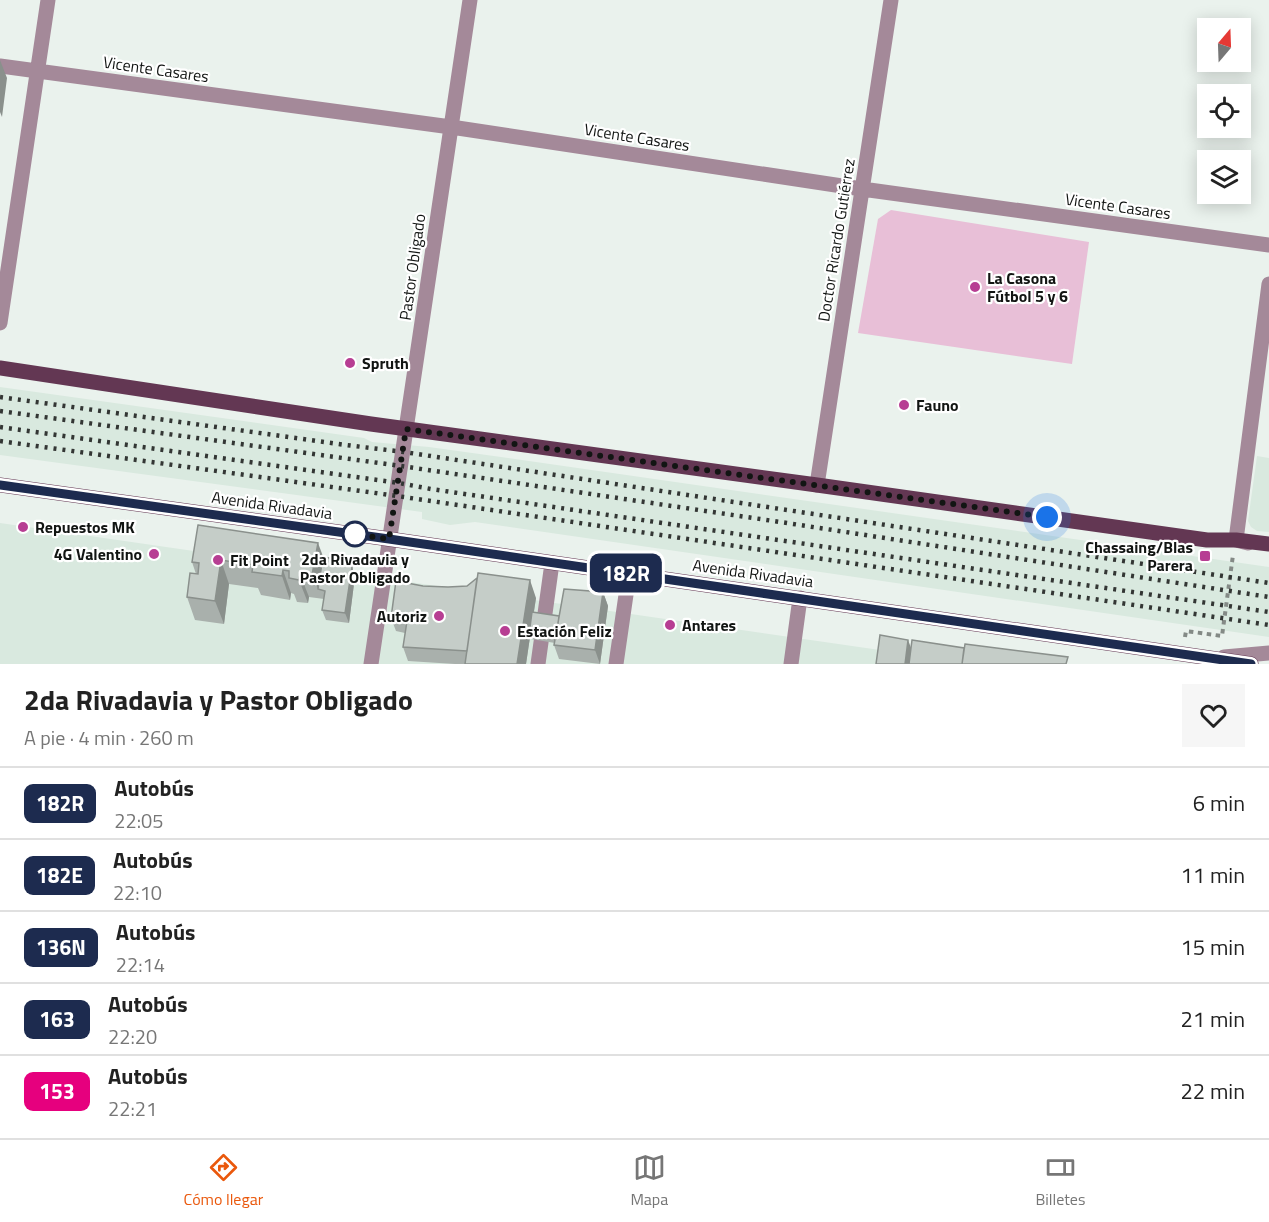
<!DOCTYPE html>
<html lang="es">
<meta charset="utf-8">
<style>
:root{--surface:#fff;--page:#f6f6f6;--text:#222;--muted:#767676;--line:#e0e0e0;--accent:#ea580c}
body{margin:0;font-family:"Titillium Web",sans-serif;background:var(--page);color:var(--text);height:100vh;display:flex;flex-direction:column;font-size:22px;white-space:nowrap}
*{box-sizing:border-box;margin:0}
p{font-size:20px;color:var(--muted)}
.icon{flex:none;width:33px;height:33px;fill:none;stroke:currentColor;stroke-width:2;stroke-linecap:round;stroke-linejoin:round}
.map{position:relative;height:664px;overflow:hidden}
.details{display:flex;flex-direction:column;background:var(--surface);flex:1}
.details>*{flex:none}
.badge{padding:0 12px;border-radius:9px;font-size:21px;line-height:39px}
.needle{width:39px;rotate:19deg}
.buttons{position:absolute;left:1197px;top:18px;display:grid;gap:12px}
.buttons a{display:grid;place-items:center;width:54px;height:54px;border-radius:0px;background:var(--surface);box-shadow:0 3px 15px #0003;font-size:30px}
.you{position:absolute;width:30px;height:30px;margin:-15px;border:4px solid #fff;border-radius:50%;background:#1a73e8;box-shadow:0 0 0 9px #1a73e833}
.map>.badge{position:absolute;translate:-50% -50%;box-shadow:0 0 0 3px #fff}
.round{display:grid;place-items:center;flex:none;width:63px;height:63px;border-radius:0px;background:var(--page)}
.head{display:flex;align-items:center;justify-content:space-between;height:102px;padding:0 24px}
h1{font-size:28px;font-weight:700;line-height:45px}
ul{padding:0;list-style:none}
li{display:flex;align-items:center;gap:18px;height:72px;padding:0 24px;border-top:2px solid var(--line)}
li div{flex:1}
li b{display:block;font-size:22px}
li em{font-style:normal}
li .badge{min-width:66px;font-weight:700;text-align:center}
.dock{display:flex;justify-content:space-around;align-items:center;height:84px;border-top:2px solid var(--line);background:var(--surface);font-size:16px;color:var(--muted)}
.dock a{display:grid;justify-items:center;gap:3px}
.dock .selected{color:var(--accent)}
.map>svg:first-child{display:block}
</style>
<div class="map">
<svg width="1269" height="664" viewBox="0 0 1269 664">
<rect width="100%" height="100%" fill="#eaf2ed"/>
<path fill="#d9e9df" d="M0 387 364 438 372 442 429 447 501 457 1269 567V637L475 522 450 525 422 519V512L0 455Z
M1257 456 1269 458V532L1257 531 1251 527 1248 521Z
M0 523 977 664H0Z"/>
<path fill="#e8bfd7" d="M891 210 1089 242 1072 364 858 333 878 219Z"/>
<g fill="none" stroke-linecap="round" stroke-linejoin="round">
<path stroke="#848a86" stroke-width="4" stroke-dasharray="4.5 4.5" stroke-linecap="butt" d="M1185 637 1186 631 1222 636 1233 555"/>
<path stroke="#a48999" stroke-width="15" d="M0 66 451 127 862 189 1269 245
M0 323 48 0
M817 485 891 0
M1248 543 1236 540 1269 284
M1224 657 1269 653
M371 664 470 0
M538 664 552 563
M616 664 629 574
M791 664 800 598"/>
<path stroke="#633753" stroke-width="15" d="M0 368 371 424 817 485 1207 540H1236L1269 544
M0 485 389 539 1251 664"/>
<path stroke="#333634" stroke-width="4.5" stroke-dasharray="3 6" stroke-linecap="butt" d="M0 397 346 445 404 452 1269 583
M0 411 401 466 787 523 1269 597
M0 427 399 483 431 489 1269 612
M0 441 397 496 1269 625"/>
</g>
<path fill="#a9b0ac" d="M198 525 323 557 352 567 355 576 349 623 326 620 322 610 324 599 309 597 308 603 297 602 294 594 291 593 290 600 261 595 258 588 229 584 224 624 195 620 187 597 196 574 192 562Z
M423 586 448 587 536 598 534 612 559 616 603 592 608 606 600 664 559 659 554 645 555 643 531 639 530 637 526 664H455L408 661 403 647 405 633 396 631 391 618Z"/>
<path fill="#8a908c" d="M0 60 7 78 2 117 0 112Z
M318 543 327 567 318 589 312 575Z
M221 560 229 584 224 624 215 601Z
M352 567 355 576 349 623 345 613Z
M283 570 291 593 290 600 282 576Z
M300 574 309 597 308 603 299 580Z
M530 580 536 598 530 635H529L530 637 526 664H517Z
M603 592 608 606 600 664 595 650Z
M908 640 913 653 912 664H905Z"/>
<path fill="#c5cdc8" stroke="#8a908c" stroke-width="1.5" d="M198 525 318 543 312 575 300 574 299 580 289 578V571L283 570 282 576 252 572 253 565 221 560 215 601 187 597 190 573 198 574 199 563 192 562Z
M323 557 348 561 352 567 345 613 322 610 325 591 318 589Z
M478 573 530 580 517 664H465Z
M477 578 467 651 403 647 407 621 391 618 396 581 423 586 448 587 467 586Z
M564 589 603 592 595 650 554 645Z
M532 612 559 616 556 639 529 635Z
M880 635 908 640 905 664H876Z
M912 640 964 648 962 664H909Z
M965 644 1068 657 1066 664H962Z"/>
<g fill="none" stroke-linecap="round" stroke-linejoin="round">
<g stroke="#fff" stroke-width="14">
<path id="line" d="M0 485 389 539 1251 664"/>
</g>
<use href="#line" stroke="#1d2b4f" stroke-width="9"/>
<path stroke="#121513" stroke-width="6" stroke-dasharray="0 10.8" d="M355 534H353L389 539 406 429 1047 517"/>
</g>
<g fill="#b73e93" stroke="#fff" stroke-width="2">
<circle cx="975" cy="287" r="6"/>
<circle cx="350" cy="363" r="6"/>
<circle cx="904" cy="405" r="6"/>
<circle cx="23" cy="527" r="6"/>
<circle cx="154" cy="554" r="6"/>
<rect x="1199" y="550" width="12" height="12" rx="3"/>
<circle cx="218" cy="560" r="6"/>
<circle cx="439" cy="616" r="6"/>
<circle cx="670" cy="625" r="6"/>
<circle cx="505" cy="631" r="6"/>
</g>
<circle fill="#fff" stroke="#1d2b4f" stroke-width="3" cx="355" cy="534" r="12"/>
<g text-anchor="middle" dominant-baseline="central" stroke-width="4.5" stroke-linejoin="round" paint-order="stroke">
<g font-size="16" fill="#121513" stroke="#fff">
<text transform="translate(156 69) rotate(8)">Vicente Casares</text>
<text transform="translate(637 137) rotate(9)">Vicente Casares</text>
<text transform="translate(1118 206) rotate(8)">Vicente Casares</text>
<text transform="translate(836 240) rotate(-81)">Doctor Ricardo Gutiérrez</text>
<text transform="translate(412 267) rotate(-82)">Pastor Obligado</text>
<text transform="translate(272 505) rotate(8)">Avenida Rivadavia</text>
<text transform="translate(753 573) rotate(8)">Avenida Rivadavia</text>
</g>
<g font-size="16" font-weight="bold" fill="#121513" stroke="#fff" text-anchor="start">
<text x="987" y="278">La Casona<tspan x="987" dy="18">Fútbol 5 y 6</tspan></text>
<text x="362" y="363">Spruth</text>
<text x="916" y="405">Fauno</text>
<text x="35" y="527">Repuestos MK</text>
<text x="1193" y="547" text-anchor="end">Chassaing/Blas<tspan x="1193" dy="18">Parera</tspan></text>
<text x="142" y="554" text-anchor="end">4G Valentino</text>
<text x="230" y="560">Fit Point</text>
<text x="427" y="616" text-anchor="end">Autoriz</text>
<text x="682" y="625">Antares</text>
<text x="517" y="631">Estación Feliz</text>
</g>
<g font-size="16" font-weight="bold" fill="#121513" stroke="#fff">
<text x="355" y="559">2da Rivadavia y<tspan x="355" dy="18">Pastor Obligado</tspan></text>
</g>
</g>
</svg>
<div class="buttons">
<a><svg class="needle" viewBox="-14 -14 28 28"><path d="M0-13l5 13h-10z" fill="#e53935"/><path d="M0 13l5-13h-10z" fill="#767676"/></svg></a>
<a><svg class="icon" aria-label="locate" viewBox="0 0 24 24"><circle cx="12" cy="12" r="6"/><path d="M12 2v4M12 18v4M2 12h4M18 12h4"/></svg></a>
<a><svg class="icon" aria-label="layers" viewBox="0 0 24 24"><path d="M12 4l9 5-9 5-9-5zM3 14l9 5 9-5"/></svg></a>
</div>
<div class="you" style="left:1047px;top:517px"></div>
<b class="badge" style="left:626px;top:573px;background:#1d2b4f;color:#fff">182R</b>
</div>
<section class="details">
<div class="head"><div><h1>2da Rivadavia y Pastor Obligado</h1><p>A pie · 4 min · 260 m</p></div><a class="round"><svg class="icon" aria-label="heart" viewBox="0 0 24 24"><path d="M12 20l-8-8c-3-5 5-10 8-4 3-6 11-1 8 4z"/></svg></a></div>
<ul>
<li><span class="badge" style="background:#1d2b4f;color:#fff">182R</span><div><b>Autobús</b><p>22:05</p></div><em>6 min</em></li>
<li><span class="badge" style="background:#1d2b4f;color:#fff">182E</span><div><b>Autobús</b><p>22:10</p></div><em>11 min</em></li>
<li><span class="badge" style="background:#1d2b4f;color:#fff">136N</span><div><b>Autobús</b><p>22:14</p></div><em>15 min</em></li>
<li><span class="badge" style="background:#1d2b4f;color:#fff">163</span><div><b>Autobús</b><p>22:20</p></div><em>21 min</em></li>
<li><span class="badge" style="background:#e6007e;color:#fff">153</span><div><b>Autobús</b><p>22:21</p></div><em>22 min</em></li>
</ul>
</section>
<nav class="dock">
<a class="selected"><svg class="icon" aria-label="directions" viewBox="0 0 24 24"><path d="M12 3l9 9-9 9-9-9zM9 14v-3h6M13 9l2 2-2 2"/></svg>Cómo llegar</a>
<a><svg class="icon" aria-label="map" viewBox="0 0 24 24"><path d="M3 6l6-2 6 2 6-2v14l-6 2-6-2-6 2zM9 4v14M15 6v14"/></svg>Mapa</a>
<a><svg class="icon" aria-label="tickets" viewBox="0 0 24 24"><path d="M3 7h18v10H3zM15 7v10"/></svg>Billetes</a>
</nav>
